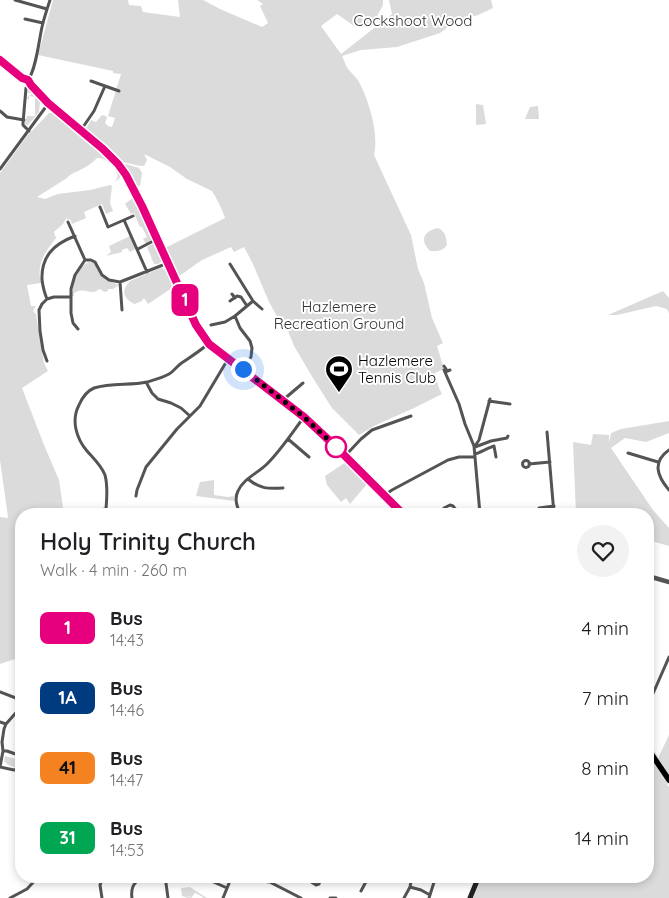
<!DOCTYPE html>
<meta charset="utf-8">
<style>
:root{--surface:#fff;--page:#f2f2f2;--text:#202124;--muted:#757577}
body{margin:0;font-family:Quicksand,sans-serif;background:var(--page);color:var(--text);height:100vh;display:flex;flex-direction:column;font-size:19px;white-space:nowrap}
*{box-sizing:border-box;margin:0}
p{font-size:16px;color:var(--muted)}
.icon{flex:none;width:28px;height:28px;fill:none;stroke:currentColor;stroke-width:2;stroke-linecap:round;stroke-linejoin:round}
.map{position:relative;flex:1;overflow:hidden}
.drawer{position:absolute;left:15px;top:508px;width:639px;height:375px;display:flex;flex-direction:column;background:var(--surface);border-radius:20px;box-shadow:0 2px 8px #0003}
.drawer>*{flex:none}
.badge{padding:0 10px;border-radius:8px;font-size:18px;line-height:32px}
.you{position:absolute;width:25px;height:25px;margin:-12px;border:4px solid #fff;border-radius:50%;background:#1a73e8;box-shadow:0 0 0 8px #1a73e833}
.map>.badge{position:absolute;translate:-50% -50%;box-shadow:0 0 0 2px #fff}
.round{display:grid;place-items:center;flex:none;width:52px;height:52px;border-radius:26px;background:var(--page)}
.summary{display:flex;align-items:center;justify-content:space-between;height:85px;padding:0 25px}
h1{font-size:24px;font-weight:600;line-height:38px}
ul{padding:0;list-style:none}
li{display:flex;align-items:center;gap:15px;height:70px;padding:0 25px}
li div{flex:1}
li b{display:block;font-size:19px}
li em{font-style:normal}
li .badge{min-width:55px;font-weight:700;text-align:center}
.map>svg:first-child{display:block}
</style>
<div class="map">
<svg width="669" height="898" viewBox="0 0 669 898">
<rect width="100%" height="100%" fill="#fff"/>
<path fill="#dbdbdb" d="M53 0H128L129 5 141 6 143 12 180 17 178 0H203L220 9 262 27 268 23 260 6 263 4 257 0H383V5L374 22 357 28 337 14 321 26 341 54 392 14 389 0H491L493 8 478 15 456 21 440 33 397 47 361 50 342 56C343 58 344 60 345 63 347 70 355 75 359 82 369 101 379 133 374 155L411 235 418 269 424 283 432 318 443 343 437 346 444 369 435 373 439 388 442 394 414 408 374 426 359 435 332 408 313 378 294 346 288 331 283 327 269 302 253 264 244 247 234 252 231 247 202 260 178 277 165 248 225 218C222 209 217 199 212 191L187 179 170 167 144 154 147 160 144 166C136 166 128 162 119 162L110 152 85 130 91 120 96 122 102 115 106 116 107 118 105 123 108 126 112 127 115 118 108 116 121 74 113 73V71L38 55Z
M28 89 40 102 39 112 27 126 25 124 27 116H35V97L29 96V99H27L28 96 31 95V93H28Z
M476 104 483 105 486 124 476 125Z
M538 106 539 119H525L530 107Z
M49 113H54L58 115C79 132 109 153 123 175L115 182 118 176C114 166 108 158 97 158 92 163 88 166 82 169 77 172 71 173 67 178L37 197 45 199 58 194 90 190 110 185 112 186 110 203 113 211 106 214 102 204 84 212 86 218 72 224 70 219 67 220V217L63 224 54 232 56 238C45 252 36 264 41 283L27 285 31 306H36L33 311 36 314 44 363 48 371 22 388 44 445 59 480 64 514H21V657L0 664V517L7 518 8 517 0 460V173L27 136Z
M126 164 139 168 142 173 140 186 136 187 122 165Z
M135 196 152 233V239L146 244 143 239 147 237 142 227H140L134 213 131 214 125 204Z
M438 228C446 232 446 237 447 245 442 252 438 251 430 251 419 240 424 231 438 228Z
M130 236 135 249 130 252 127 248 122 250V252L106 256 111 252 109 246Z
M154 243H156L163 258V261L158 264H154L147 247Z
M89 262H94L101 276 106 280 119 285 113 289H108V291L104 292 102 290 99 289C91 297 86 286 74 293V296H72C73 283 77 267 89 262Z
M161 268 167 269 175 286 148 304 144 298 142 301 135 304C124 299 120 291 130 281Z
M663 291 669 298V313L667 309 656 306 617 315H608Z
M669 421V433L646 442 625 438 611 448 653 510 669 528V546L648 540V514H576L573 442 591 445 593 434 609 435V443L611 433 621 429Z
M346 462 367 484 350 504 346 498 341 502 327 485 325 476Z
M214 480V495L228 497 234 496V501L196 496 200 482Z
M669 735V775L659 761V756Z
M5 756 20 760 18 768 8 765 4 761Z
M648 756 669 787V898H473L480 881 479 880 480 876H648Z
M190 887 207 898H202L203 897 195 893 192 897 184 895 193 898H188L182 896 181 888Z"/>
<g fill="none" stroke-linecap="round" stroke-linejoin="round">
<g stroke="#dbdbdb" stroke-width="8">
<path id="primary" d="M0 60 22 78 28 80 31 85 48 103 103 149 118 164 127 175 142 205 196 325 209 344 304 417 334 445 403 514
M648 749 669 780"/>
</g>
<path stroke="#545454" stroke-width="3" d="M15 0 47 9
M25 19 43 23
M28 80C36 70 39 40 42 27 44 18 47 9 50 0
M91 81 105 86
M26 88 23 123V125L29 131
M0 111 7 117 24 120
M81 130 94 111 105 86 119 91
M0 169 45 108 48 103
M100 207 108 227 124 220 147 272
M124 220 133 216
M68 222 85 260
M138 249 157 239
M230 264 253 301 235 316 240 328 250 341 252 348 251 357 243 369
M120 282 122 310
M232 294 235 298
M47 299C44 292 43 287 42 280 41 256 54 244 75 236
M230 301 237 296 241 297 247 306
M253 301 262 309
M211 325 225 322 235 316
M78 329 73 323 71 313V289L75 275 85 260H91L95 262 102 275 109 280 120 282 168 263
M47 361 43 350 40 331 39 310 42 304 47 299 54 297H70
M444 366 446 369 444 370 459 404 465 424 474 446 480 514
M445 372 450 370
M146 382 152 393 158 399 171 403 181 408 190 416
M283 400 303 383
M489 401 510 404
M547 432 554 514
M288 439 309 457
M475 446 479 440 490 399
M475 447 491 441 507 438 508 436
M669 450C652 462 657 476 669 490
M628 453 658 462
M475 454C480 453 487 448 494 446L496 457
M345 456 361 439 372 430 411 416
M522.5 464a3.5 3.5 0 1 1 7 0a3.5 3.5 0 1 1-7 0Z
M529 464 550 462
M248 479C260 489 268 489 283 488
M385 495 392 490 448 460 459 457H475
M136 496 137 490 146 467 177 429 200 406 228 359
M444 508 450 505 453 506 457 511 480 514
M106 509C107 498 108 486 105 475 101 465 93 458 87 451 76 438 71 420 79 405 82 398 87 391 94 388 112 382 130 386 147 382 154 380 162 378 169 374 174 371 178 365 183 362 192 356 200 351 208 344
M90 514V511L106 509 119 514
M240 514C237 506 234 499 238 491 243 479 258 473 267 464 281 450 292 433 304 417
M537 514V511L539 508 554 506
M0 692 21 700
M648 705 669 657
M0 722 6 724
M3 751H7L21 756
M0 767 3 751 2 742 4 729 6 724 21 707
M0 767 14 770 21 768
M165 876 168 898
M200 876 227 888
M258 876 301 898
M376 876 390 877 394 876
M305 878 316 885 319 884 322 876
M268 882 272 876
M410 887 421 890 430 895
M361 891 369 876
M10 898 27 889 39 876
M102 898 100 885 104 876
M132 898C130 885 137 878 149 876
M223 898 232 876
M330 898H336
M404 898 410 887 412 876
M429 898 436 876"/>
<path stroke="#545454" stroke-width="4.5" d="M648 576 669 582"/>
<path stroke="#212121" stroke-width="5" d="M470 898 479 876"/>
<use href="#primary" stroke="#000" stroke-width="5.5"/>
</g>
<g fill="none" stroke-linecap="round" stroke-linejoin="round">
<g stroke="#fff" stroke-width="11">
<path id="line" d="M0 60 22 78 28 80 31 85 48 103 103 149 118 164 126 175 142 206 196 325 209 344 304 417 334 445 403 514"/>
</g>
<use href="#line" stroke="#e6007e" stroke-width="8"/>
<path stroke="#000" stroke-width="5" stroke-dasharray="0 9" d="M243 369 304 417 336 447"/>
</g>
<defs>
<g id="stadium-pin" transform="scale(1.4375)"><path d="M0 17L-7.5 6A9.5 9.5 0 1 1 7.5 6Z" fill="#000" stroke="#fff"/><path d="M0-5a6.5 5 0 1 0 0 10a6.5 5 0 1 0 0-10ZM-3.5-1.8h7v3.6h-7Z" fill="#fff"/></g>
</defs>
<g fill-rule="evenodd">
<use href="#stadium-pin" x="339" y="369"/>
</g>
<circle fill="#fff" stroke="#e6007e" stroke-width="2.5" cx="336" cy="447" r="10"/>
<g text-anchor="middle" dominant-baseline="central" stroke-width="4" stroke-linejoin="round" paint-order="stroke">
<g font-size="15" fill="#323232" stroke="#fff">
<text x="413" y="20">Cockshoot Wood</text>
<text x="339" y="306">Hazlemere<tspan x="339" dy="17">Recreation Ground</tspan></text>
</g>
<g font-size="15" fill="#000" stroke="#fff" text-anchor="start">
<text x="358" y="360">Hazlemere<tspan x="358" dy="17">Tennis Club</tspan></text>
</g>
</g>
</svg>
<div class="you" style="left:243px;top:369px"></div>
<b class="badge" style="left:185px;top:300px;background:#e6007e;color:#fff">1</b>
<section class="drawer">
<div class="summary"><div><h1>Holy Trinity Church</h1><p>Walk · 4 min · 260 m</p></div><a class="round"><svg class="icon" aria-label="heart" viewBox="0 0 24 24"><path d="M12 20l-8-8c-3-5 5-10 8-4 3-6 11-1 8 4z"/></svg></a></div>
<ul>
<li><span class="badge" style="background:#e6007e;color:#fff">1</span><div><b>Bus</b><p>14:43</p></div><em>4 min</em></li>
<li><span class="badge" style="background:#003b80;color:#fff">1A</span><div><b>Bus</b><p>14:46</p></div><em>7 min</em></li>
<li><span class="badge" style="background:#f58220;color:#111">41</span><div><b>Bus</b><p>14:47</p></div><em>8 min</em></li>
<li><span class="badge" style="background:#00a651;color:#fff">31</span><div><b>Bus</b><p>14:53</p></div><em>14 min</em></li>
</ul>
</section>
</div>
